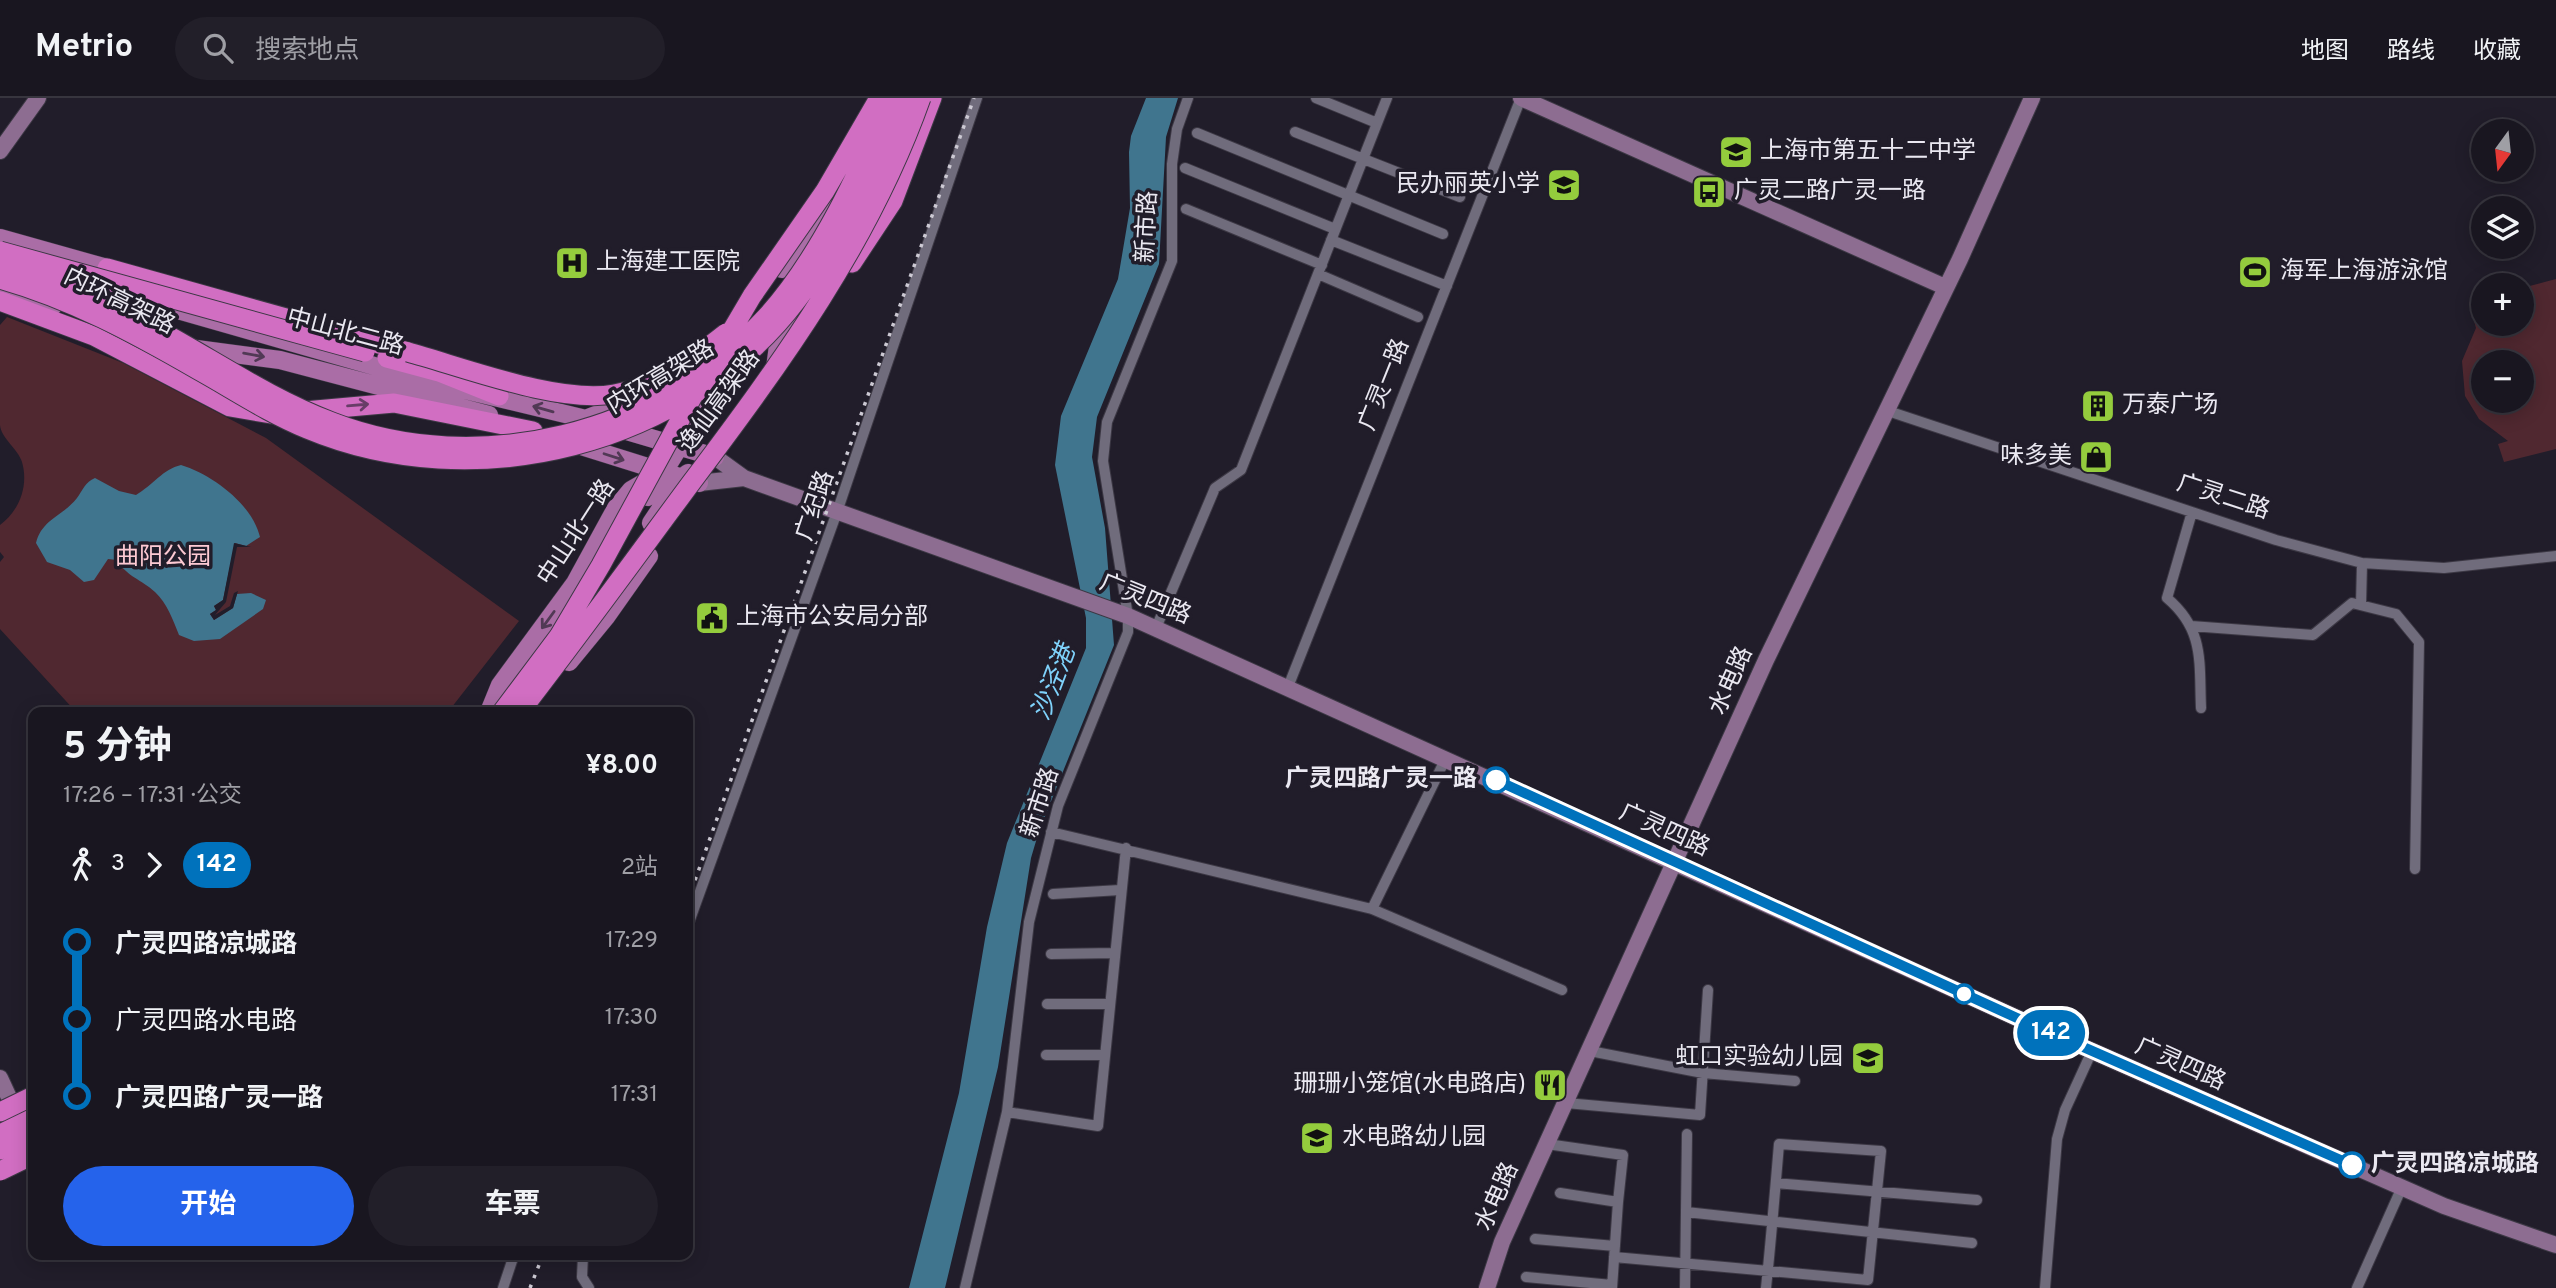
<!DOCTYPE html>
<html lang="zh">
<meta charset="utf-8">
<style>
:root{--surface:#191620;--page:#221f29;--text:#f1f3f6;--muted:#9f9fa5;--line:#37353e;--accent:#2563eb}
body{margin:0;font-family:Overpass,"Noto Sans SC",sans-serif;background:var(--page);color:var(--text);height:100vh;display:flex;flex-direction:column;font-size:26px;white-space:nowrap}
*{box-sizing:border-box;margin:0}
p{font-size:23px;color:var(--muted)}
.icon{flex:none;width:38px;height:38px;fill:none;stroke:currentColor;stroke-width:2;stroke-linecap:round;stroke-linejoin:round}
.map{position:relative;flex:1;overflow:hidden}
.details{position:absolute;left:28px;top:609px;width:665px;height:553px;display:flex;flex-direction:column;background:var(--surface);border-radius:14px;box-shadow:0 4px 18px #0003,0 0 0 2px var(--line)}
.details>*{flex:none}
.badge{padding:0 14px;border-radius:23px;font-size:24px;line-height:46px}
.needle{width:46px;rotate:195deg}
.fabs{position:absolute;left:2471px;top:21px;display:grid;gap:14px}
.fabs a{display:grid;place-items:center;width:63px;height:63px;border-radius:50%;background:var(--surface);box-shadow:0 4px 18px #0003,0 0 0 2px var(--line);font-size:35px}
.map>.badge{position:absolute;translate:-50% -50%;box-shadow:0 0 0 4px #fff}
.legs{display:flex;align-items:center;gap:10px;height:77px;padding:0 35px;font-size:23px}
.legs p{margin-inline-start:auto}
.headline{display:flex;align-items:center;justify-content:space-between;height:119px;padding:0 35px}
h1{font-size:38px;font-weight:700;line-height:52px}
.button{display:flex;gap:14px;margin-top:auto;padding:14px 35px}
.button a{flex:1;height:80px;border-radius:42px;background:var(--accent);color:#fff;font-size:28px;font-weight:700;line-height:80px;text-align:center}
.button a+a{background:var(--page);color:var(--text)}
ul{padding:0 35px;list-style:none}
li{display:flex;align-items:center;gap:24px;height:77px;font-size:26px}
li i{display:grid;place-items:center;width:10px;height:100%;margin:0 9px;background:currentColor}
li i::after{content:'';width:18px;height:18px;margin:-9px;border:5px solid;border-radius:50%;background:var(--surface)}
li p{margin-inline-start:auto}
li:first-child i{background:linear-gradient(#0000 50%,currentColor 0)}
li:last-child i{background:linear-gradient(currentColor 50%,#0000 0)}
header{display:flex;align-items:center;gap:42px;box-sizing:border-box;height:98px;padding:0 35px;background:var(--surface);border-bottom:2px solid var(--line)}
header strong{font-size:33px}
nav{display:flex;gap:38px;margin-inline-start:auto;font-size:24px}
.search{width:490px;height:63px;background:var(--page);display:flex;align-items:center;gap:18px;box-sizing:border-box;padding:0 24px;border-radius:38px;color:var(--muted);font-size:26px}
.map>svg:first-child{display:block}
</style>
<header>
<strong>Metrio</strong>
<div class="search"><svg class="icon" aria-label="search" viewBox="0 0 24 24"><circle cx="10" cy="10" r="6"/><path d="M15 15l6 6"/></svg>搜索地点</div>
<nav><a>地图</a><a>路线</a><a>收藏</a></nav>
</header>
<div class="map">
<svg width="2556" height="1190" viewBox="0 0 2556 1190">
<rect width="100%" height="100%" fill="#211d2a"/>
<path fill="#502830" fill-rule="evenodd" d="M2556 181V351L2504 364 2498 346 2508 343 2479 321 2465 298 2462 263 2476 230 2469 204 2483 201V226H2522V190ZM2483 264H2522V303H2483Z
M7 219 123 265 266 340 519 523 448 614H76L0 531V464L4 459 0 454V427C19 413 29 388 22 364 18 351 1 340 0 327 0 294 0 260 0 227Z"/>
<path fill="#40758e" d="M1146 0H1178L1166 39 1159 166 1097 319 1092 359 1105 430 1114 547 1039 733 1031 760 998 969 945 1190H909L959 995 987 829 1007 745 1086 550V520L1055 367 1061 318 1118 181 1130 110 1129 54 1131 38Z
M181 367C213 377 252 406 260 439L246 448 235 445 223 502 214 508 216 512 210 516 214 522 233 510 237 496 251 495 266 502 263 511 220 541 194 543 179 537C173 522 167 505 155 494 141 481 127 479 117 462L108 461 94 482 84 484 70 472 47 464 36 445C42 421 63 418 77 400 83 392 85 384 95 380L119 393 136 397C153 387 163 371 181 367Z"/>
<path fill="#211d2a" d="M234 445 251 449H237L226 504 215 517 230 508 234 495 238 493 233 510 214 522 210 516 216 512 214 508 223 502Z"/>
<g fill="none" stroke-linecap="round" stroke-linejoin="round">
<g stroke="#3c3844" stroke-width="12">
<path id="street" d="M1316 0 1377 25
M1295 34 1460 99
M1197 35 1443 136
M1185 70 1335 131
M1186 111 1322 167
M1331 142 1447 188
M1318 176 1418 219
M1885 312 2276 442 2362 465 2444 470 2556 458
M2192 414 2167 500C2205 532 2199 565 2201 610
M2361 507 2362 465
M2191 528 2313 537 2352 505 2396 516 2419 544 2415 771
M1156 530 1215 390 1241 372 1387 0
M1288 589 1521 0
M1051 734 1372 811 1562 892
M1053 796 1120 792
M1372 811 1446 660
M688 827 837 414 977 0
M1051 856 1115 855
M1047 906H1110
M1590 953 1703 975 1795 983
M1046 957H1105
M1566 1005 1700 1017 1708 892
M1007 1014 1098 1028 1126 750
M1547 1046 1623 1057 1618 1104
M1776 1085 1977 1102
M1560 1095 1618 1104 1612 1190
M1686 1114 1972 1145
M1535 1141 1615 1148
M583 1157 582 1179 589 1190
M1614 1159 1868 1182 1881 1053 1779 1046C1775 1094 1771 1142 1766 1190
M1526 1179 1612 1187
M503 1190 514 1157
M965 1190 1007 1014 1029 824 1058 708 1128 534V518L1103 363 1107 324 1172 163V66L1177 31 1188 0
M1685 1190 1687 1036
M2045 1190 2057 1041 2065 1012 2092 953
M2357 1190 2402 1089"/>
</g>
<g stroke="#3c3844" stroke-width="18">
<path id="secondary" d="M1521 0 1945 189
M0 53 38 0
M715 359 744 380 1128 518 2017 920 2444 1108 2556 1147
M699 385 744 380
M0 980 18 1019
M1487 1190 1502 1144 1766 562 1960 161 2032 0"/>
</g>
<g stroke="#3c3844" stroke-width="19">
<path id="primary" d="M814 136 847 70
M0 140 107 170
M782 171 820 126
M0 192 53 208
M115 194 423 282 586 321 715 359
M189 250 280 262 489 317
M775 270 779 240 813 194
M588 320 640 300
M568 344 699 385
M648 399 726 274
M651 425 681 380 688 375
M569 564 606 519 649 458
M489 614 500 587 575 485 616 410 631 392 650 381"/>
</g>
<g stroke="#3c3844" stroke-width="21">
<path id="highway" d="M852 165 893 103 932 0
M107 170 408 254
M0 203 94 238 230 309 271 316 394 305 533 333
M387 260 439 274 499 298"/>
</g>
<use href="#street" stroke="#706c7c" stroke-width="10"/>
<use href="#secondary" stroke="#8d6d91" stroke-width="16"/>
<use href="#primary" stroke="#aa6da6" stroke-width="18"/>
<use href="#highway" stroke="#d16ec2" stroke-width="19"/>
<path stroke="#ccc9d3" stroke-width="3.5" stroke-dasharray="3.5 7" stroke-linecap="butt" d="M688 802 974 0
M530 1190 543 1157"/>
<g stroke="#3c3844" stroke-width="21" stroke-linecap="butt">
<path id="highway-bridge" d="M0 153 365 254
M0 167C56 183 106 203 157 231 216 263 269 300 332 324 479 381 659 335 766 219 819 161 860 72 891 0
M0 181C71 201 134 235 198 272 234 292 268 315 307 331 475 401 686 349 797 202 844 141 875 70 907 0
M408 254C463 269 559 306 614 296 656 289 693 261 726 235
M719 254 752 198 825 93 879 0
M502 614 559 538 601 467 693 298
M520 614C578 539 634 462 691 385 782 264 870 144 921 0
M0 1014 33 998
M0 1036 33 1020
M0 1052 33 1036
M0 1073 33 1057"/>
</g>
<use href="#highway-bridge" stroke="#d16ec2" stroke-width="19"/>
</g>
<defs><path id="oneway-shaft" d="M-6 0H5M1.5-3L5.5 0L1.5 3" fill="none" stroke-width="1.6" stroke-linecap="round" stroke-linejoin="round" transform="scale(1.75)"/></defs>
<g stroke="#513955">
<use href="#oneway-shaft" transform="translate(254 257) rotate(10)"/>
<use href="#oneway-shaft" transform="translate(543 311) rotate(-164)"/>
<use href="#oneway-shaft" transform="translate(614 359) rotate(18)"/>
<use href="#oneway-shaft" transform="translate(548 522) rotate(126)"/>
</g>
<use stroke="#673d67" href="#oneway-shaft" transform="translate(358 307) rotate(-5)"/>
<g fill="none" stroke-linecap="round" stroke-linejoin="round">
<g stroke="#fff" stroke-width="16">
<path id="line-1" d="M1496 682 2017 920 2352 1067"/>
</g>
<use href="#line-1" stroke="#0072bc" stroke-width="10"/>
</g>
<defs>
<g id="school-square" transform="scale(1.75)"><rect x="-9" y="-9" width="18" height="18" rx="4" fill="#94cc3d" stroke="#211d2a"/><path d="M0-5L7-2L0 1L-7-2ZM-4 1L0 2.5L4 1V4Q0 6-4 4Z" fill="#111"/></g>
<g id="bus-square" transform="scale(1.75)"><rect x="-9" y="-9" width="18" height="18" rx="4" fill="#94cc3d" stroke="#211d2a"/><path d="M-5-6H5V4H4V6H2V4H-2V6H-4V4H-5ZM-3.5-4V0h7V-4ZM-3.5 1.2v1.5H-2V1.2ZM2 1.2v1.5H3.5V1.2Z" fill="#111"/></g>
<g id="hospital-square" transform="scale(1.75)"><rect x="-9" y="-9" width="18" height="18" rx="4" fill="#94cc3d" stroke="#211d2a"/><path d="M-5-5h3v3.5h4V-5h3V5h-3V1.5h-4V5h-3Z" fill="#111"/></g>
<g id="stadium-square" transform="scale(1.75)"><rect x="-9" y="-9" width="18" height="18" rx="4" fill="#94cc3d" stroke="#211d2a"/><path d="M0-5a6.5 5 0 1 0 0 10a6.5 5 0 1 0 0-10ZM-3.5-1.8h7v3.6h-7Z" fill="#111"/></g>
<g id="building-square" transform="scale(1.75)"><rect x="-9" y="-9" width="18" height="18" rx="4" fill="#94cc3d" stroke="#211d2a"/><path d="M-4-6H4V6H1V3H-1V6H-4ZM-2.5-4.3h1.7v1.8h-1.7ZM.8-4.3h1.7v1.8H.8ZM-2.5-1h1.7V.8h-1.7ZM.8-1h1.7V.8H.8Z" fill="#111"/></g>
<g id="shop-square" transform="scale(1.75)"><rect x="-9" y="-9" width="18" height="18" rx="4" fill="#94cc3d" stroke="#211d2a"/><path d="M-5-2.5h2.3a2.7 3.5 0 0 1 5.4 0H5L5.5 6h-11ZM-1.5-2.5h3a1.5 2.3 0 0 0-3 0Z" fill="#111"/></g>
<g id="civic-square" transform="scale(1.75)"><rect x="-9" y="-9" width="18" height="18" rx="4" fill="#94cc3d" stroke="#211d2a"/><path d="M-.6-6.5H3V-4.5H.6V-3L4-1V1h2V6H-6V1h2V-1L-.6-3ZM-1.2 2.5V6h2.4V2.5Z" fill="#111"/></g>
<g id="restaurant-square" transform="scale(1.75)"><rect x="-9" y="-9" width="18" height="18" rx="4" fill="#94cc3d" stroke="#211d2a"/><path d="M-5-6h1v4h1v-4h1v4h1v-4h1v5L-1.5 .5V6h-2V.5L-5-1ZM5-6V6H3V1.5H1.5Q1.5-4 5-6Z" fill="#111"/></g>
</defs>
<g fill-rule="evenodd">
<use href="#school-square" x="1736" y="54"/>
<use href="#school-square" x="1564" y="87"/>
<use href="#bus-square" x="1709" y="94"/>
<use href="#hospital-square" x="572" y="165"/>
<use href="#stadium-square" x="2255" y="174"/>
<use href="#building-square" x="2098" y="308"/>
<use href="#shop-square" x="2096" y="359"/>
<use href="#civic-square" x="712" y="520"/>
<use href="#school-square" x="1868" y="960"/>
<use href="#restaurant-square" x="1550" y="987"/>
<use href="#school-square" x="1317" y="1040"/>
</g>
<g fill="#fff" stroke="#0072bc" stroke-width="3.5">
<circle cx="1496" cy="682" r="12"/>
<circle cx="1964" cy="896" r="9"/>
<circle cx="2352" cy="1067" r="12"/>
</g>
<g text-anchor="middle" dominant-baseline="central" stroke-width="7" stroke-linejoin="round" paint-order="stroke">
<g font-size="24" fill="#eae8f1" stroke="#211d2a" text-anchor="start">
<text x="1760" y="54">上海市第五十二中学</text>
<text x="1540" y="87" text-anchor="end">民办丽英小学</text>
<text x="1734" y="94">广灵二路广灵一路</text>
<text x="596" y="165">上海建工医院</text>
<text x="2280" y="174">海军上海游泳馆</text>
<text x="2122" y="308">万泰广场</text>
<text x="2072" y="359" text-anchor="end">味多美</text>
<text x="736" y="520">上海市公安局分部</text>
<text x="1843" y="960" text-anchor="end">虹口实验幼儿园</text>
<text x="1526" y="987" text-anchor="end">珊珊小笼馆(水电路店)</text>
<text x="1342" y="1040">水电路幼儿园</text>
</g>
<g font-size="24" fill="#eae8f1" stroke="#211d2a">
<text transform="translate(1148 129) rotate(-87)">新市路</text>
<text transform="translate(119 204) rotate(26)">内环高架路</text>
<text transform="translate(345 235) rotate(15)">中山北二路</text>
<text transform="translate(661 280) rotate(-31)">内环高架路</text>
<text transform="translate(1385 287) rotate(-68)">广灵一路</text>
<text transform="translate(720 304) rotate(-54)">逸仙高架路</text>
<text transform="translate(2223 400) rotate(18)">广灵二路</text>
<text transform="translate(816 408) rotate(-71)">广纪路</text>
<text transform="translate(577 435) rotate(-57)">中山北一路</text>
<text transform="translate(1145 502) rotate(22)">广灵四路</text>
<text transform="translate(1732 583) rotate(-66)">水电路</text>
<text transform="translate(1041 705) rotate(-72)">新市路</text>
<text transform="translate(1664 733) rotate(24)">广灵四路</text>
<text transform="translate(2180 967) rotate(24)">广灵四路</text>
<text transform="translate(1498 1099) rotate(-66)">水电路</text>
</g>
<g font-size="24" fill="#fecad3" stroke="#211d2a">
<text x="163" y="460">曲阳公园</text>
</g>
<g font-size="24" font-weight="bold" fill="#eae8f1" stroke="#211d2a" text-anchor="end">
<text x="1477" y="682">广灵四路广灵一路</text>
<text x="2371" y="1067" text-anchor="start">广灵四路凉城路</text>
</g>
<g font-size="26" font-style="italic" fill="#7fd2fb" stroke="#211d2a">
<text transform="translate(1055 585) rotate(-69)">沙泾港</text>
</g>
</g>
</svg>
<div class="fabs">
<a><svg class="needle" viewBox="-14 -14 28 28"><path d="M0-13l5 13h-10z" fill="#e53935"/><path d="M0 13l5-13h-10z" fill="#9f9fa5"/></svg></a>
<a><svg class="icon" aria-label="layers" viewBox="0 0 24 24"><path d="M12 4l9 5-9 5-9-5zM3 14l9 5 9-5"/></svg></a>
<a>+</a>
<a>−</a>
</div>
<b class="badge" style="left:2051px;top:935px;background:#0072bc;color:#fff">142</b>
<section class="details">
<div class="headline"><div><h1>5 分钟</h1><p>17:26 – 17:31 · 公交</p></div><b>¥8.00</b></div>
<div class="legs"><svg class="icon" aria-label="walk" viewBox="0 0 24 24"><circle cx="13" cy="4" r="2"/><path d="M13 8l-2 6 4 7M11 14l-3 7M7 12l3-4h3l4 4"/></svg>3<svg class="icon" aria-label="forward" viewBox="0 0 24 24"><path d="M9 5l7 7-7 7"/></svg><b class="badge" style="background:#0072bc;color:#fff">142</b><p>2站</p></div>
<ul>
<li><i style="color:#0072bc"></i><b>广灵四路凉城路</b><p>17:29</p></li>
<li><i style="color:#0072bc"></i><span>广灵四路水电路</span><p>17:30</p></li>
<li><i style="color:#0072bc"></i><b>广灵四路广灵一路</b><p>17:31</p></li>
</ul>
<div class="button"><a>开始</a><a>车票</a></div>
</section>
</div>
